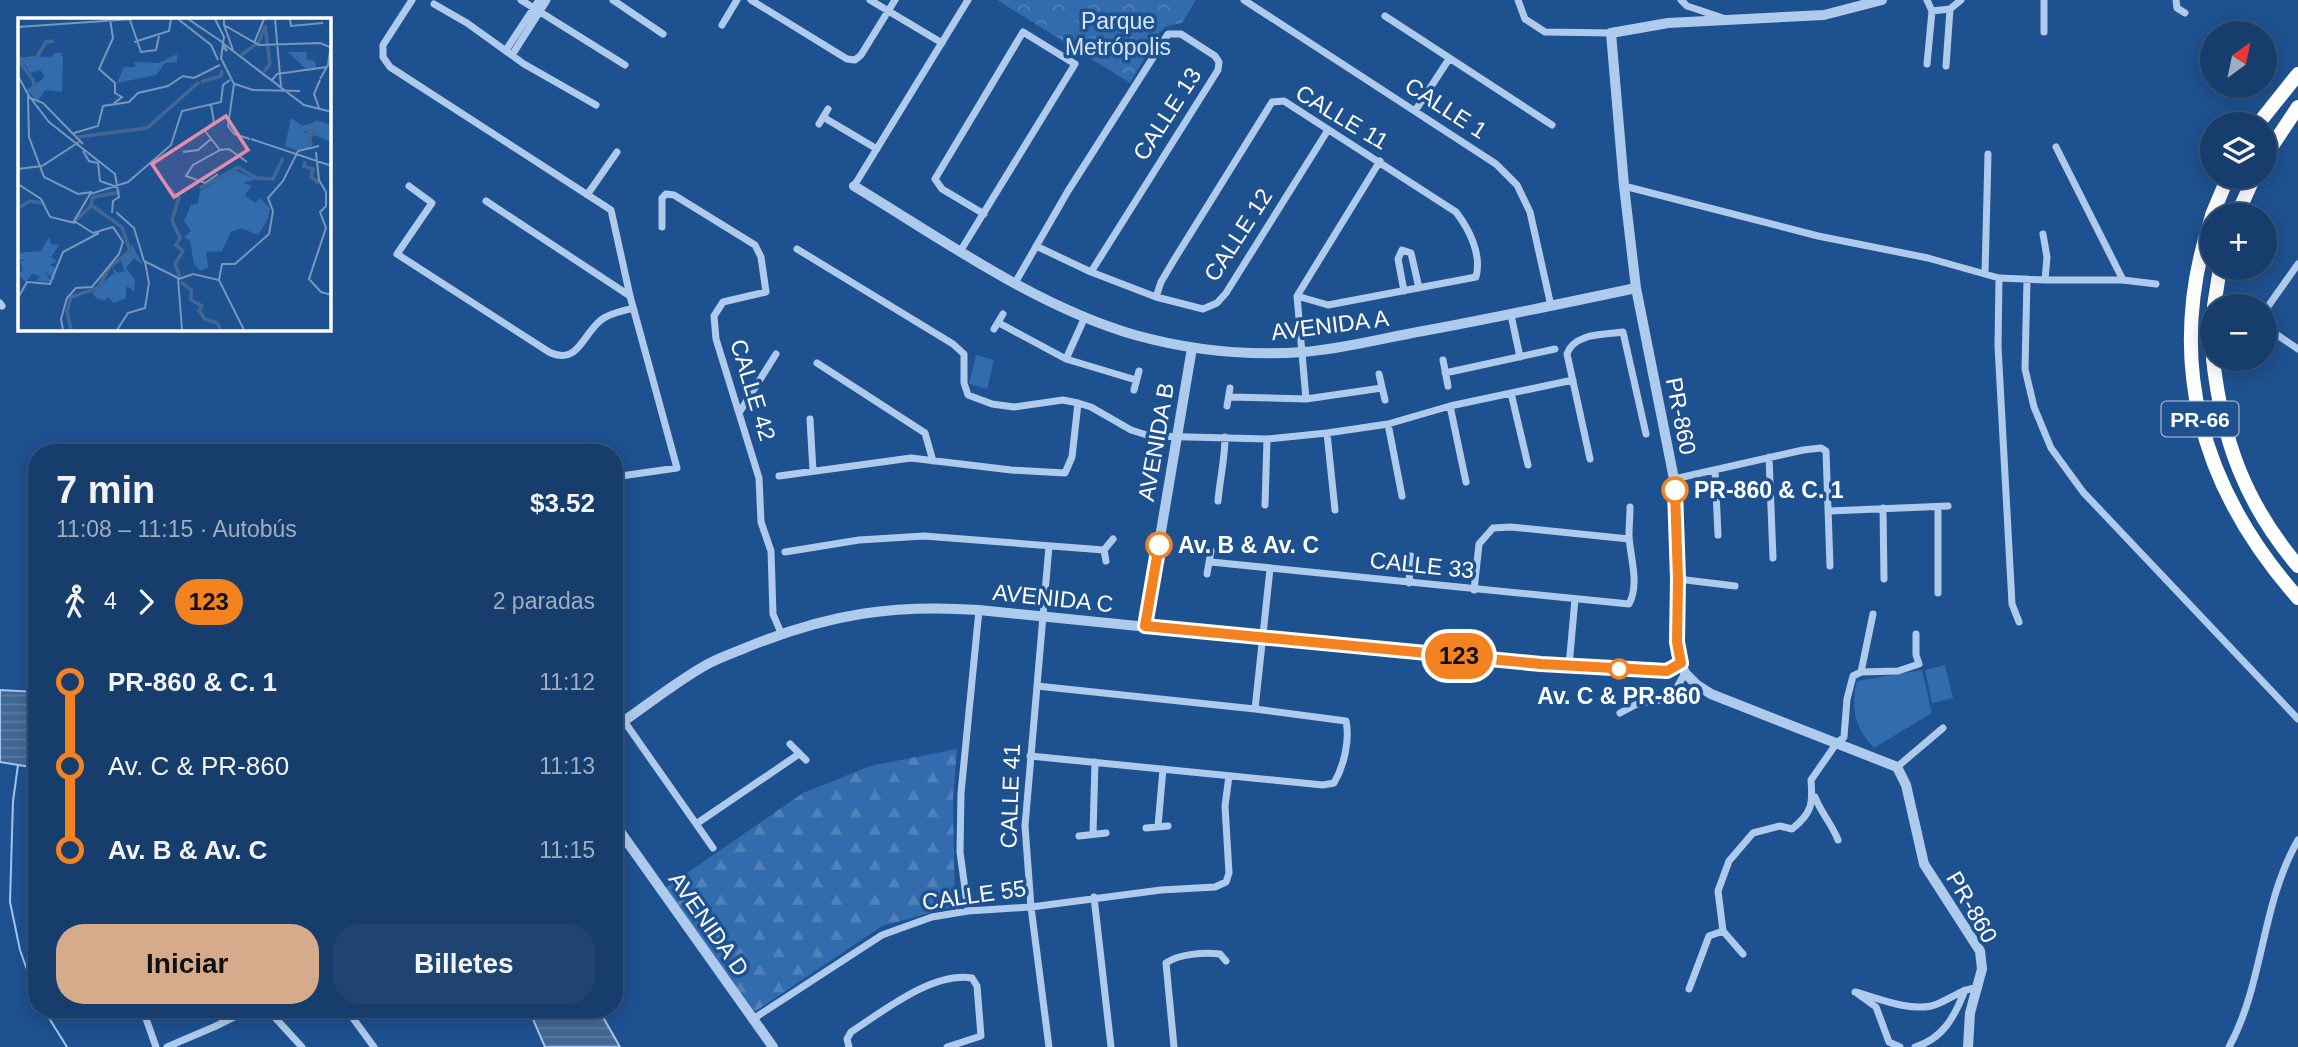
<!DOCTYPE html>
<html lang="es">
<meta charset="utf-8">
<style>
:root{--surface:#163d6c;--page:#1f4472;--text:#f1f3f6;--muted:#9eaec2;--line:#35567f;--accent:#d6ab8b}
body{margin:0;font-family:Arial,sans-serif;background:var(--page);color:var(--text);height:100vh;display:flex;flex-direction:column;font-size:26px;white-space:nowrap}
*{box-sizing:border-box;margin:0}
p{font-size:23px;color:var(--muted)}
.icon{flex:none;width:38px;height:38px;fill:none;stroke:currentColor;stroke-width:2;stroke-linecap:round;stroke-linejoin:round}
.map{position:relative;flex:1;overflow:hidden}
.sheet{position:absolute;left:28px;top:444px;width:595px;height:574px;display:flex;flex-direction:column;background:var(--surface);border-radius:28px;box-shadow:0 4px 18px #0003,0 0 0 2px var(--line)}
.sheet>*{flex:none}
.badge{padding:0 14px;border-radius:23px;font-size:24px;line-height:46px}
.needle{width:46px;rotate:33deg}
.tools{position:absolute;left:2200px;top:21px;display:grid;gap:14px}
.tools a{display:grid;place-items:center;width:77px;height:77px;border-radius:50%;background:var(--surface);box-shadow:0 4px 18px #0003,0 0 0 2px var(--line);font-size:35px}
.map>.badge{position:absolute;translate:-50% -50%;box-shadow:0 0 0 4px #fff}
.legs{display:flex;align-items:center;gap:10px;height:77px;padding:0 28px;font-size:23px}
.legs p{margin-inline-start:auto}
.head{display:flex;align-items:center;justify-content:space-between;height:119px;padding:0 28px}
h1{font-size:38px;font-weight:800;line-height:52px}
.primary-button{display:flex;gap:14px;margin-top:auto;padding:14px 28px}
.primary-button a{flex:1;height:80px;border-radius:28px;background:var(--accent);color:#111;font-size:28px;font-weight:800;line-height:80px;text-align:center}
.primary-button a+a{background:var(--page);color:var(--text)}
ul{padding:0 28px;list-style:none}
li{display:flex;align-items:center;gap:24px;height:84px;font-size:26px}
li i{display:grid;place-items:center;width:10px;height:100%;margin:0 9px;background:currentColor}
li i::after{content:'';width:18px;height:18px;margin:-9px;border:5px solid;border-radius:50%;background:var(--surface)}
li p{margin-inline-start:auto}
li:first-child i{background:linear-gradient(#0000 50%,currentColor 0)}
li:last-child i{background:linear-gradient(currentColor 50%,#0000 0)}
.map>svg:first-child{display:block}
</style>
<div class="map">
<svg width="2298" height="1047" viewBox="0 0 2298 1047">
<defs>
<pattern id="forest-firs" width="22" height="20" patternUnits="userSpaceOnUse" patternTransform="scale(1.75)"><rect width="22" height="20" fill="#326bae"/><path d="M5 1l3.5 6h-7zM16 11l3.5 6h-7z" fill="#5181ba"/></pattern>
<pattern id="park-crowns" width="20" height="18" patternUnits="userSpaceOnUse" patternTransform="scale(1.75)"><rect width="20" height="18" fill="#326bae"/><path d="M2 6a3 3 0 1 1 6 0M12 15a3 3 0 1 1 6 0" fill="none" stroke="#5181ba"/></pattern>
<pattern id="water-rules" width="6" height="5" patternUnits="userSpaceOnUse" patternTransform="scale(1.75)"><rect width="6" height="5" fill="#436794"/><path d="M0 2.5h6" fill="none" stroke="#5f7ea4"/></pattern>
</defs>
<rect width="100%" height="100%" fill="#1e5190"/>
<path fill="url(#forest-firs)" d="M957 749 953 799 955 906 882 926 753 1013 664 889 803 793 870 766Z"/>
<path fill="url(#park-crowns)" d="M997 0H1196L1182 23 1167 26 1160 32 1130 83Z"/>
<path fill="#326bae" d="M1164 0H1190L1182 14 1163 2Z
M1066 15 1077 22 1066 39 1055 32Z
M976 355 994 360 987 389 969 384Z
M1945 665 1953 698 1932 703 1925 670Z
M1922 670 1932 713 1874 748C1855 728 1850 707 1857 681Z"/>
<path fill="url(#water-rules)" stroke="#a1c6ef" stroke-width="2" d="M0 690 37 692V768L0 762Z
M529 1010H599L620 1047H545Z"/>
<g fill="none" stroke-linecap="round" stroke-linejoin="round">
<path stroke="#a1c6ef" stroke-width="2" d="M18 765 13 801 10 902 20 950 37 998
M44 1010 67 1047"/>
<path stroke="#aecbed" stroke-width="7" d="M412 0 383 45V57L390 67 611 210 630 296 677 468 614 477
M521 0 625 65
M613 0 663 34
M751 0 847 59 855 60 861 55 895 0
M870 0 942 43
M1244 0 1496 164 1517 185 1530 212 1551 306
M1518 0 1525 19 1545 32 1611 33
M1681 0 1687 6 1726 19
M1927 0 1932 11 1927 64
M2176 0 2177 8 2185 13
M434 4 467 23 524 64 596 105
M1932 11 1950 9 1961 0
M1385 16 1552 125
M722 25 737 0
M2044 32V0
M506 50 539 0
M512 55 547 0
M1946 66 1950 9
M1415 111 1449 59
M823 117 877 149
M819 124 828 109
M2056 147 2123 280
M409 186 432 203 397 254 549 352C578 366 582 335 601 320 609 313 623 311 633 308
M854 186 968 0
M1624 186 1818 236 1928 258 1999 278 2045 280H2123L2156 284
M587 195 617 152
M486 201 630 296
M662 227V198L666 194 674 195 755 245 761 257 766 292 723 302 714 316 716 339 759 478 761 522 771 551 773 614 781 633
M2043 234 2047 257 2045 280
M1036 246 1091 272 1156 297 1203 309 1217 303 1226 293 1328 130
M797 249 953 344 964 354V383L968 395 992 404 1014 407 1063 400 1078 403 1091 407 1131 430 1150 436 1267 439 1327 433 1388 424 1450 406 1573 380
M961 250 1075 64 1023 32 935 179 942 189 984 214
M1985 274 1988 154
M1999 278 1998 346 2012 604 2019 622
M2027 279 2025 369 2034 407 2051 448 2083 492 2298 719
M1015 283 1068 191 1168 34H1181L1215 56 1219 62 1218 70 1091 272
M1404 291 1398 259 1402 250 1411 253 1419 288
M1156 297 1161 282 1174 260 1272 102 1284 101 1456 212C1469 229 1482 254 1476 277L1328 305 1297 296
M0 303 2 306
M2264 312 2298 264
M1511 315 1520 357
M999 323 1066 359 1136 380
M2264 326 2298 349
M994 329 1003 314
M1066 359 1085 317
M1443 360 1448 386
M817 363 925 433 933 461
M1445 373 1555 349
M1379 374 1385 400
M1134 390 1139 371
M1511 393 1528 465
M1230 397 1306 399 1382 388
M1306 399 1297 296 1380 161
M1227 406 1230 388
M1450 406 1466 482
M739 413 776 354
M810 419 813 471
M1388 424 1402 496
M1327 433 1335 510
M1769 457 1773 558
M1590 459 1567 354C1574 333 1603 335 1623 332L1646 434
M1715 470 1718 535
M779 476 911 458 1011 470 1065 473 1072 457 1078 403
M1674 479 1803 450 1821 448 1826 451 1830 566
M1218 501C1220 478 1225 459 1225 437
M1265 505 1267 439
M1938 507V593
M1883 508 1884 579
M1829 511 1948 506
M785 552 859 540 924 536 1104 550
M1106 561 1104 550 1113 539
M1211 562 1629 604C1640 584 1630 557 1629 536 1629 526 1630 517 1630 507
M1207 574 1211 551
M1678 579 1735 586
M1409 583 1411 556
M1474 590 1479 544 1493 528 1511 527 1629 539
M1569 666 1575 599
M1861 672 1873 614
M1255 709 1270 569
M1620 713 1637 704 1671 698 1685 673
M624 721 713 848
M790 744 806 760
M1030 756 1323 785 1334 783C1344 766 1350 740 1346 721L1255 709 1037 686
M1897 767 1943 728
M1815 797C1821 813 1832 824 1838 840
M696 824 799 754
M1158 826 1163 769
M1146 828 1168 826
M1093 834 1095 762
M1079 836 1106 833
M1094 897 1111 1047
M968 911 960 852 961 793 979 610
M1723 931 1718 891 1729 861 1753 833 1780 826 1792 829C1812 813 1813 804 1811 780L1836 744 1844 737 1847 699 1853 676 1861 672 1898 671 1919 664 1916 655V634
M1723 931 1743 954
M1689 989 1709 936 1723 931
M1855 992C1878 998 1907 1011 1931 1006 1948 1002 1960 988 1978 988
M1858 994 1876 1007 1889 1042 1900 1047
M143 1010 156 1047
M268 1010 302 1047
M347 1010 374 1047
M753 1019 882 935 932 917 968 911 1031 907 1161 890 1215 887 1226 882 1229 873 1225 806 1229 776
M167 1047 216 1026 248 1010
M849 1047 847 1039 851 1032C882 1012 933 971 972 978L977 986 981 1036 947 1047
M1049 1047 1031 907 1025 826 1049 546
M1174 1047 1166 963C1179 954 1204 952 1220 954L1226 961
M1915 1047C1943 1039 1955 1016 1965 990
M2229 1047C2264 983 2261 904 2298 840"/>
<path stroke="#aecbed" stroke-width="10" d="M1882 0 1824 15 1668 23 1611 33 1624 186 1636 288 1674 479 1678 579 1677 642 1681 663 1685 673 1697 685 1711 694 1897 767 1906 785 1924 864 1980 951 1982 969 1970 1013 1968 1047
M854 186C942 239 1035 306 1135 335 1189 350 1247 356 1303 352 1343 349 1383 338 1423 331 1494 318 1565 303 1636 288
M1145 626 1192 348
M614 728C645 707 674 683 706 665 720 657 736 652 750 646 829 614 894 604 979 610L1347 647 1579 667 1667 671 1681 663
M614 823 773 1047"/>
<path stroke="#fff" stroke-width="14" d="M2258 124 2298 74
M2264 158 2298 107
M2212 215 2228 177
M2237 215 2254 177
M2212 216C2164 359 2200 487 2298 598
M2214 306 2220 268
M2212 344V346
M2213 359C2222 440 2245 503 2298 566"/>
</g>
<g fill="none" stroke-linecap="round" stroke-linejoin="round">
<g stroke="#fff" stroke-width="16">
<path id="line-1" d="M1159 545 1145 626 1541 664 1667 671 1681 663 1677 642 1678 579 1675 490"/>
</g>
<use href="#line-1" stroke="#f58220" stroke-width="10"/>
</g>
<g fill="#fff" stroke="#f58220" stroke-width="3.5">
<circle cx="1675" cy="490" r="12"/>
<circle cx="1159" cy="545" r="12"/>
<circle cx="1619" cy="669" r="9"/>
</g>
<g text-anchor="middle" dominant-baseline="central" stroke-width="7" stroke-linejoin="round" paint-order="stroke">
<rect fill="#1e5190" stroke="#bccbde" stroke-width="2" x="2161.5" y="401.5" width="77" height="35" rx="5"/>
<g font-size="21" font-weight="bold" fill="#fff">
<text x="2200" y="419">PR-66</text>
</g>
<g font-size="23" fill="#d4e5fa" stroke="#1e5190">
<text x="1118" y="21">Parque<tspan x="1118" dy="26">Metrópolis</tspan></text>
</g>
<g font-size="23" fill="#fff" stroke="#1e5190">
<text transform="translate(1446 108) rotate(33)">CALLE 1</text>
<text transform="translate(1167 114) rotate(-57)">CALLE 13</text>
<text transform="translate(1342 117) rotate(31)">CALLE 11</text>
<text transform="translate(1238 235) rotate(-57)">CALLE 12</text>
<text transform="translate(1330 325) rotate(-7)">AVENIDA A</text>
<text transform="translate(753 390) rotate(73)">CALLE 42</text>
<text transform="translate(1681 416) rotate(79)">PR-860</text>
<text transform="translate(1156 442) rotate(-80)">AVENIDA B</text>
<text transform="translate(1422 565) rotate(6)">CALLE 33</text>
<text transform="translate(1053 598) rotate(6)">AVENIDA C</text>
<text transform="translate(1010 796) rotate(-88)">CALLE 41</text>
<text transform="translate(974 895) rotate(-8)">CALLE 55</text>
<text transform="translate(1972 907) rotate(60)">PR-860</text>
<text transform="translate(709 924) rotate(55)">AVENIDA D</text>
</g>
<g font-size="23" font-weight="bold" fill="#fff" stroke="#1e5190" text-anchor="start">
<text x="1694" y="490">PR-860 &amp; C. 1</text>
<text x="1178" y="545">Av. B &amp; Av. C</text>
<text x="1619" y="696" text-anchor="middle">Av. C &amp; PR-860</text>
</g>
</g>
<g transform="translate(18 18)">
<rect width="313" height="313" fill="#1e5190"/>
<path d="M284 114 297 117 293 119V130L280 133 267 128Z" fill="#326bae"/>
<path d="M159 36V44L147 45 138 57 99 65 106 49H118L116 44 141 45ZM217 152 238 162 225 164 234 168 227 177 237 185 242 180 252 190 250 201 240 217 223 210 213 214 204 233 188 234 190 249 183 253 176 246 172 223 166 219 173 213 166 203 173 187 180 185 182 173ZM31 219 33 226 41 227 33 239 39 243 32 247 38 250 36 262 27 253 33 264 18 263 22 258 14 256 8 264 0 256 5 252 2 244 8 242 0 241V235L23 233ZM113 225 125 247 116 240 108 250 117 262 116 273 108 268V280L96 285 90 279 86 283 78 280 74 274 96 255 94 249 100 255 107 253 102 242 113 234Z" fill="#326bae"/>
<path d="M273 100 284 108 301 103 313 107 312 124 288 113 267 128Z" fill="#326bae"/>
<path d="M37 35H44L45 42 44 74 27 72 20 83 8 72 26 60 25 56 22 52 12 55 8 47 0 48V39H34Z" fill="#326bae"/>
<path d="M270 34H289L288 41 297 43 298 50 288 51Z" fill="#326bae"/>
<path fill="none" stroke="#436794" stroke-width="3.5" d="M223 37 241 24 247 8M246 54 252 46 247 7M183 64 203 58 204 52M19 80 15 62 4 47 7 41 19 39 28 24 36 23M60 119 129 110 181 64M293 128 291 115H298L295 107 300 103M287 143 286 148 295 151 293 159 301 165M151 170 161 180 154 202 162 220 158 227 165 233 157 246 162 259M182 170 220 149 238 160 255 161 265 140M0 190 12 183 24 185M57 203 73 188M163 264 173 272V282L184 288 181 293 187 301 199 305 203 312M53 312 49 293 53 279 80 270 91 250 112 233 104 209 73 187 75 179 102 174"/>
<path fill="none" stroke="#7897bc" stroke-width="2" d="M92 1 95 20 81 51 97 65V75L104 79 96 85M160 1 193 27 200 42M170 1 204 24 209 33 205 29M197 1 206 19 203 40 216 66 210 108 216 116 232 121M206 1V7L241 27 302 25 312 29M257 1 263 68M272 1 273 8 305 5M112 2 123 34 138 32 141 18M206 7 215 32M0 9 115 1M116 24 151 13 153 1M236 25 246 1M206 26 286 87 314 94M0 58 11 78M302 61 310 47 314 20M254 62 259 56 309 49M217 66 235 72 282 73M11 78 31 104 97 156 101 179 95 183 94 195M193 87 196 104 187 113 202 132 211 131 229 144M301 90 296 76 302 62M56 115 80 108 85 88 111 84 120 75 150 68 165 58 176 60 202 47M233 121 314 148M65 126 25 85 10 79 11 119 26 159 60 176 74 174M65 133 71 143 80 145 82 163 99 169M165 134 180 132 193 121M298 134 301 162 308 174V188L302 194 308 210 291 261 303 274 314 277M0 151 24 148 61 124M200 156 187 165 168 158 175 147 202 132M0 166 23 181 32 199 57 205M98 194 116 210 126 243 160 260 164 312M95 209 75 215 56 203 72 176 110 164 153 127 164 93 203 84 205 67 212 62M161 261 175 256 201 262 226 312M201 262 204 246H217L251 216 255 193 250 180 265 163 280 133 301 128M0 280 9 264 32 266 45 234 81 215M45 312 43 301 49 280 58 270 74 269 101 236 105 224 95 209M99 312 110 295 127 290 131 265 127 244"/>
<path fill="#e08cad" fill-opacity="0.15" stroke="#e08cad" stroke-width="3.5" d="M208 98 230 132 156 179 134 146Z"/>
<rect width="313" height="313" fill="none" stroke="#fff" stroke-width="3.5"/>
</g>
</svg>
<div class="tools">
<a><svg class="needle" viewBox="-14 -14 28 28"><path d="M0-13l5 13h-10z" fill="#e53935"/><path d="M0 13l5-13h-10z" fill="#9eaec2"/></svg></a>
<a><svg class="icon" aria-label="layers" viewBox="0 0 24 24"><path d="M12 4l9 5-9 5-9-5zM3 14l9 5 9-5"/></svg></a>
<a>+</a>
<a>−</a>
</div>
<b class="badge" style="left:1459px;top:656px;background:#f58220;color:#111">123</b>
<section class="sheet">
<div class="head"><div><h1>7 min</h1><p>11:08 – 11:15 · Autobús</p></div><b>$3.52</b></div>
<div class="legs"><svg class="icon" aria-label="walk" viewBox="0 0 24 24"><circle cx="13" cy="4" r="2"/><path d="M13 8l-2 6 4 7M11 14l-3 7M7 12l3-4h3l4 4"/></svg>4<svg class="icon" aria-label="forward" viewBox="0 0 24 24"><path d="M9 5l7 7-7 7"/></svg><b class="badge" style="background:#f58220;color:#111">123</b><p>2 paradas</p></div>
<ul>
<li><i style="color:#f58220"></i><b>PR-860 &amp; C. 1</b><p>11:12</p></li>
<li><i style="color:#f58220"></i><span>Av. C &amp; PR-860</span><p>11:13</p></li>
<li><i style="color:#f58220"></i><b>Av. B &amp; Av. C</b><p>11:15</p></li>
</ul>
<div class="primary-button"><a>Iniciar</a><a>Billetes</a></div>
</section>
</div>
